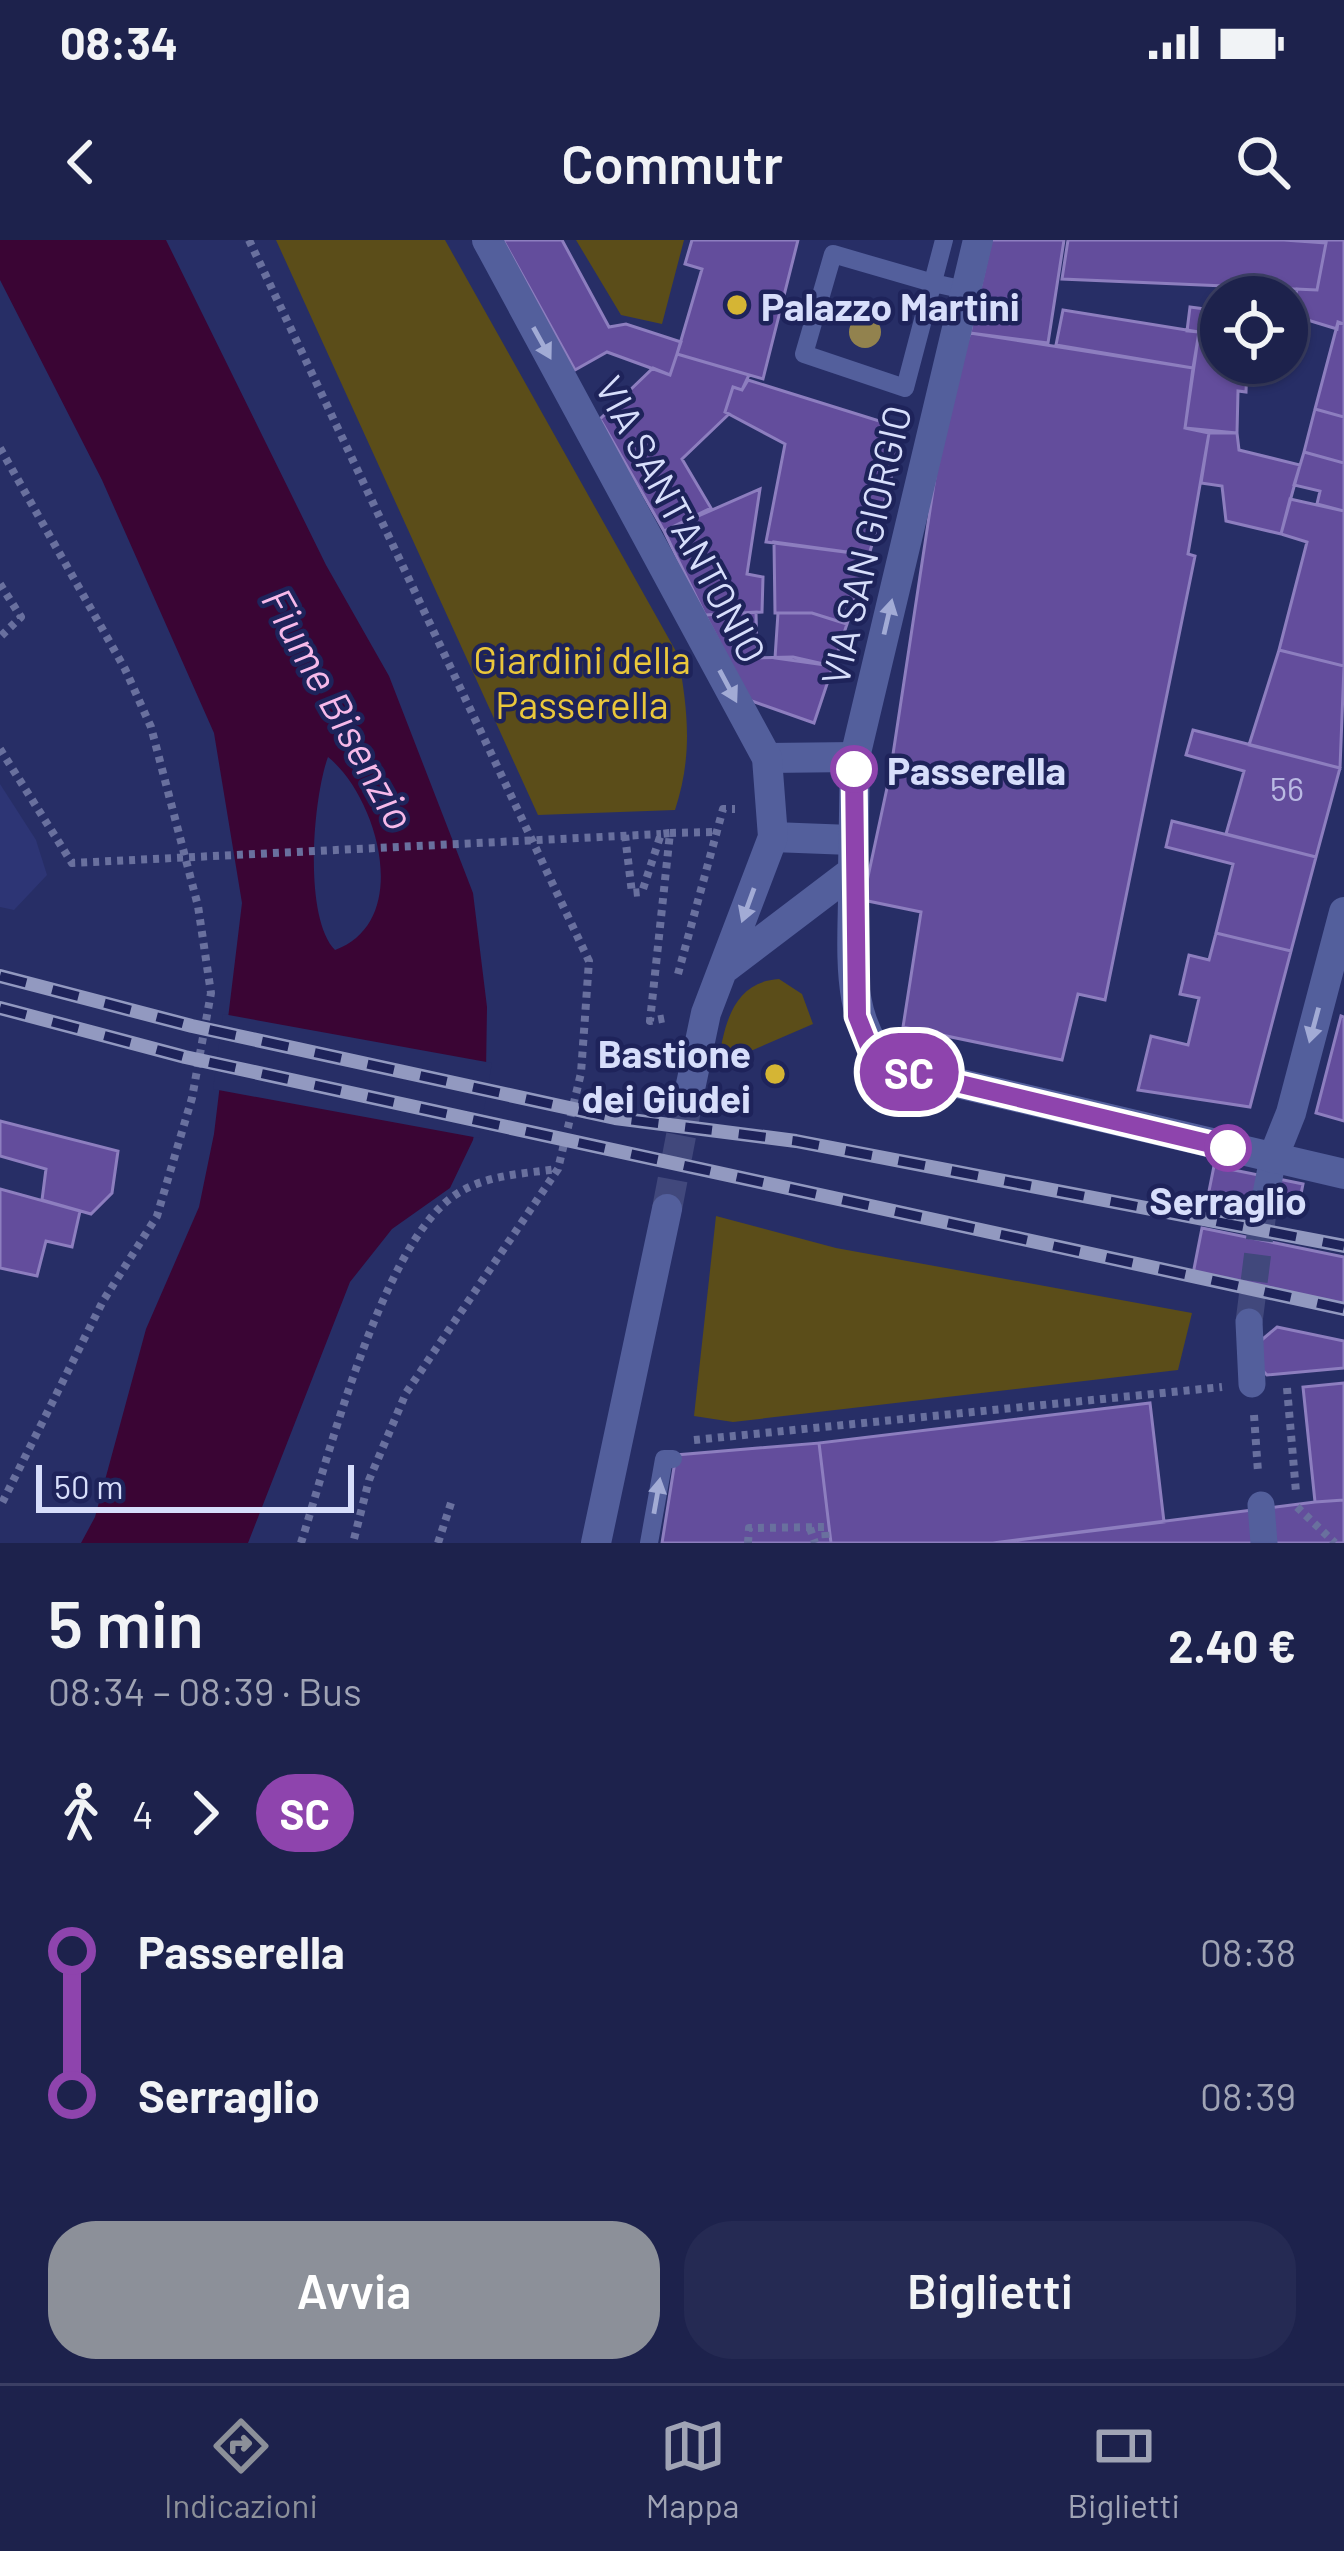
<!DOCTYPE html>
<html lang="it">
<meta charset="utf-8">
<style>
:root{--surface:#1d224c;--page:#252a53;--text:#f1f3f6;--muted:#a0a4b5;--line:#3b3f64;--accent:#8c9099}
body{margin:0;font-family:Barlow,sans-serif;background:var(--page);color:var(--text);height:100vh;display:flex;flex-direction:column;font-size:45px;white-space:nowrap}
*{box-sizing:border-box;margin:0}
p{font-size:39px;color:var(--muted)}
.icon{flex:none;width:66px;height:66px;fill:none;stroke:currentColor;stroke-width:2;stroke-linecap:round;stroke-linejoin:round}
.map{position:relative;height:1303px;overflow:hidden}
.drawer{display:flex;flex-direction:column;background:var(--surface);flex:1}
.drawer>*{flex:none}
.badge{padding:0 24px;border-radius:39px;font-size:42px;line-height:78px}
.fabs{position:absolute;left:1200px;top:36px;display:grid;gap:24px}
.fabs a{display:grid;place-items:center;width:108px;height:108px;border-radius:50%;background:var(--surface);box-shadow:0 3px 9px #0004,0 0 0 3px var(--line);font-size:60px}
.scale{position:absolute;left:36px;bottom:30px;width:318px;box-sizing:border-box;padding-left:12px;border:6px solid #d7defb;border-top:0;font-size:33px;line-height:42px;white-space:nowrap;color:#d7defb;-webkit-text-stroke:9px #1e235a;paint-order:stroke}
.map>.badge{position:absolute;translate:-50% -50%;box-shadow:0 0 0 6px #fff}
.legs{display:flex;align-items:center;gap:18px;height:132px;padding:0 48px;font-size:39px}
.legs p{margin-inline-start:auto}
.summary{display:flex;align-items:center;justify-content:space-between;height:204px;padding:0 48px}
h1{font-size:66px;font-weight:600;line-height:90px}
.cta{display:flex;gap:24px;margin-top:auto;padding:24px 48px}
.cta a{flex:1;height:138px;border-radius:48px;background:var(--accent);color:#fff;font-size:48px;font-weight:600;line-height:138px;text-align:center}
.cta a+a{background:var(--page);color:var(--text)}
ul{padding:0 48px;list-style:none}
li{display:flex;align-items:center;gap:42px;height:144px;font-size:45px}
li i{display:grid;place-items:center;width:18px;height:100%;margin:0 15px;background:currentColor}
li i::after{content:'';width:30px;height:30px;margin:-15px;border:9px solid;border-radius:50%;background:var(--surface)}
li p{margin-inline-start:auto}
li:first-child i{background:linear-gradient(#0000 50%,currentColor 0)}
li:last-child i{background:linear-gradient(currentColor 50%,#0000 0)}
.status{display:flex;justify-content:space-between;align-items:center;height:84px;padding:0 60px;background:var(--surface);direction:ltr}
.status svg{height:33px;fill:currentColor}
header{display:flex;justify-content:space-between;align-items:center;height:156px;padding:0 48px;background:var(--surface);font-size:54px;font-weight:600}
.tab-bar{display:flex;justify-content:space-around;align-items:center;height:168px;border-top:3px solid var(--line);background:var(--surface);font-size:33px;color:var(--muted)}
.tab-bar a{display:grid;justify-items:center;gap:6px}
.tab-bar .on{color:var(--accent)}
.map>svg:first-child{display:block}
</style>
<div class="status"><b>08:34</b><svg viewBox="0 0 49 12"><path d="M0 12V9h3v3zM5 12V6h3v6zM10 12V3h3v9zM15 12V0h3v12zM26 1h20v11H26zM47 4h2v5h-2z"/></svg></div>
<header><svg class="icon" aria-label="back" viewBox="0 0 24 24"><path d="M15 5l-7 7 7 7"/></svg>Commutr<svg class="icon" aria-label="search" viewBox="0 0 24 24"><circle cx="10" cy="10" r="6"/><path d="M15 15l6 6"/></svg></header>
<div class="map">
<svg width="1344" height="1303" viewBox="0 0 1344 1303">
<rect width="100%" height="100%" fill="#272e66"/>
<path fill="#2d3575" d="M0 544 36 600 47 635 14 670 0 667Z"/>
<path fill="#5b4d19" d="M276 0H445L678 415C688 471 693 515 675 570L538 575Z
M576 0H684L662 84 621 75Z
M779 739 802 754 813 784 718 825C724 786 732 742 779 739Z
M716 976 836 1008 1192 1073 1178 1130 733 1182 694 1176Z"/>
<path fill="#3a0534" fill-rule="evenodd" d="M0 0H166L326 325 389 436 473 653 487 767 486 831 473 900 450 948 392 989 350 1042 248 1303H81L95 1277 146 1089 199 967 214 894 242 663 214 493 102 240 0 40ZM328 517C377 556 414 681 335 710 303 677 313 558 328 517Z"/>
<path fill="#272e66" d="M223 774 492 823 479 898 213 849Z"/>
<path fill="#634d9c" stroke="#8d7ebf" stroke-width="3" d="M503 0H562L609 87 626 84 681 102 670 135 607 112 575 130Z
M692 0H798L763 139 677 114 702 29 685 24Z
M991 0H1064L1048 103 970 93Z
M1068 0H1284L1326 3 1317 50 1062 39Z
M1344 0V84L1338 82 1337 89 1291 75 1297 49 1317 50 1326 3 1296 0Z
M1190 67 1221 71V123H1247L1246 152 1238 151 1237 193 1185 188 1199 92 1187 91Z
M1063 70 1199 92 1193 128 1056 105Z
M1338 82 1344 84V177L1315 169Z
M970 93 1193 128 1185 188 1209 193 1188 314 1195 316 1105 760 1078 754 1062 820 903 787 921 672 863 660 890 534 947 158Z
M677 114 749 135 742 150 733 147 725 172 729 174 682 219 711 268 664 291 600 179 653 128 670 135Z
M748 140 905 189 869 315 766 302 785 204 725 172 733 147 742 150Z
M1315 169 1344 177V223L1304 212Z
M1209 193H1237L1239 210 1300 225 1281 294 1226 281 1222 246 1201 243Z
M1304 212 1344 223V271L1317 264 1320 251 1294 245Z
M760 249 747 334 763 337 762 372 705 375 664 291Z
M1290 259 1344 271V426L1279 410 1307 302 1281 294Z
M774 302 869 315 847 384 812 373H775Z
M756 372 757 418 793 417 833 426 814 483 749 460 705 375Z
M778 373H812L847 384 833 426 775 418Z
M1279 410 1344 426 1340 528 1249 505Z
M1193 490 1340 528 1316 617 1226 594 1244 531 1186 515Z
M1172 581 1316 617 1291 711 1216 693 1233 624 1166 607Z
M1216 693 1291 711 1250 867 1138 850 1151 796 1188 805 1199 758 1180 754 1189 715 1209 720Z
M1341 776 1344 777V881L1316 873Z
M0 881 118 911 112 953 91 974 42 960 46 929 0 916Z
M1214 926 1303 944 1298 969 1209 951Z
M0 949 80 971 72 1007 46 1001 37 1036 0 1028Z
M1202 988 1344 1017V1065L1193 1034Z
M1277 1087 1344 1101V1128L1267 1135 1258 1126V1103Z
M1344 1143V1260L1315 1262 1303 1147Z
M1150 1163 1164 1282 993 1303H831L819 1203Z
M819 1203 831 1303H662L676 1215Z
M1344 1260V1303H993L1315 1262Z"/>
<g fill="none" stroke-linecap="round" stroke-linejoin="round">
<path stroke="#41487c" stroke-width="27" stroke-dasharray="27 14" stroke-linecap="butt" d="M1249 1082 1264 964"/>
<path stroke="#41487c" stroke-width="30" stroke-dasharray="30 15" stroke-linecap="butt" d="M667 969 690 849"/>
<path stroke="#69709e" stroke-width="8" stroke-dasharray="6 6" stroke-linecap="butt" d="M249 0 589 721 581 833 558 929 406 1153 369 1240 353 1303
M0 208 125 429 151 487 198 666 211 753 192 858 157 976 103 1061 0 1267
M0 344 21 377 0 397
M0 509 72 623 661 594
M670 593 716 592
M625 595 632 653 642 652 661 594 670 593 650 781 666 778
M678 734 723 569H735
M1287 1148 1296 1252
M1254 1175 1258 1232
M694 1200 1222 1147
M1297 1267 1335 1303
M810 1288 815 1303
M301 1303C328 1218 381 1010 451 958 481 935 521 934 557 929
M438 1303 452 1260
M748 1303 749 1288 825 1287 826 1303"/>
<path stroke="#535f9c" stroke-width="18" d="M944 0 905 148 804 114 833 14 933 43 965 50
M649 1303 664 1219H673"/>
<path stroke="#535f9c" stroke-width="27" d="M1264 964 1273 918
M1249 1082 1252 1144
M1261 1265 1264 1303"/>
<path stroke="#535f9c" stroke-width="30" d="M767 518 855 517
M773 597 851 600
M853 631C855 697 839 782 893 828L1344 934
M1273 918 1291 873 1344 672"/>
<path stroke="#535f9c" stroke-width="30" d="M487 0 767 518 773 597 706 773 690 849
M724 729 853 631 855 517 978 0
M596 1303 667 969"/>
<g stroke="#9299c0" stroke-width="14">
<path id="rail" d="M0 736 192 786 615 878 796 901 1344 1006
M0 768 185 817 1344 1069"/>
</g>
<use href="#rail" stroke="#1e235a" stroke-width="9" stroke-dasharray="27" stroke-linecap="butt"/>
</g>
<circle fill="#92824e" cx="865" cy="92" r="16"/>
<defs><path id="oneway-solid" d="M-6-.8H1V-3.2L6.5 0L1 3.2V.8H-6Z" transform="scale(3)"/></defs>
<g fill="#a2abd5">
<use href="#oneway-solid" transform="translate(542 103) rotate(61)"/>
<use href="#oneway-solid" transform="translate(888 377) rotate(-77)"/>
<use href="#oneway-solid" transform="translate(728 446) rotate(62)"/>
<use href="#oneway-solid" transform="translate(748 665) rotate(110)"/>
<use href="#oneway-solid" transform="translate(1314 785) rotate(105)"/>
<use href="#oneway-solid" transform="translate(657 1256) rotate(-80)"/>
</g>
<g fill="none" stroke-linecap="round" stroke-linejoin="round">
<g stroke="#fff" stroke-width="27">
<path id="line-1" d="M854 529 857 776 870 809 893 828 1228 908"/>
</g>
<use href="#line-1" stroke="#8e44ad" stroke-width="18"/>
</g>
<g fill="#d5b534" stroke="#1e235a" stroke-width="4.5">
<circle cx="737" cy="65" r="12"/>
<circle cx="775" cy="834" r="12"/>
</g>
<g fill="#fff" stroke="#8e44ad" stroke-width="6">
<circle cx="854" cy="529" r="21"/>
<circle cx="1228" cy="908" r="21"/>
</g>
<g text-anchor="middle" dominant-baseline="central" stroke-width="9" stroke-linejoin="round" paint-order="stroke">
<g font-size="33" fill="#babae3">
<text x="1287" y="548">56</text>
</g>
<g font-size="39" font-weight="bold" fill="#d7defb" stroke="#1e235a" text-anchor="start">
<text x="761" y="65">Palazzo Martini</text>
<text x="751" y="812" text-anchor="end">Bastione<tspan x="751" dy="45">dei Giudei</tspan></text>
</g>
<g font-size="39" fill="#d7defb" stroke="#1e235a">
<text transform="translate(682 279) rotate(62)">VIA SANT'ANTONIO</text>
<text transform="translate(865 305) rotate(-77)">VIA SAN GIORGIO</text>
</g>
<g font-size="39" fill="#eac73b" stroke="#1e235a">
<text x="582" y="418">Giardini della<tspan x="582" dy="45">Passerella</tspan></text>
</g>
<g font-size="39" font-weight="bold" fill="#d7defb" stroke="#1e235a" text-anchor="start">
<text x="887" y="529">Passerella</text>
<text x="1228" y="959" text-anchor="middle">Serraglio</text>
</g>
<g font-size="42" font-style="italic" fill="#f6b9e9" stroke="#1e235a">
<text transform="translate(340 468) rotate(61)">Fiume Bisenzio</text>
</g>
</g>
</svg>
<div class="fabs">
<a><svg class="icon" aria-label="locate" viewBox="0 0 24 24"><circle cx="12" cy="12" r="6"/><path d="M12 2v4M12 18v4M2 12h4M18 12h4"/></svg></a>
</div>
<div class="scale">50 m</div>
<b class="badge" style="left:909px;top:832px;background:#8e44ad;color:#fff">SC</b>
</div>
<section class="drawer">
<div class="summary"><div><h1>5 min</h1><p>08:34 – 08:39 · Bus</p></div><b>2.40 €</b></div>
<div class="legs"><svg class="icon" aria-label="walk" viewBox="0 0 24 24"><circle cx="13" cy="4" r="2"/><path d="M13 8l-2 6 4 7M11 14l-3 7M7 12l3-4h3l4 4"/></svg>4<svg class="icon" aria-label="forward" viewBox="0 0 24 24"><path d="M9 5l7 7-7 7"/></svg><b class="badge" style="background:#8e44ad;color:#fff">SC</b></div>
<ul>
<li><i style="color:#8e44ad"></i><b>Passerella</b><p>08:38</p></li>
<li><i style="color:#8e44ad"></i><b>Serraglio</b><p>08:39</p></li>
</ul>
<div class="cta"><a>Avvia</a><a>Biglietti</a></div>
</section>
<nav class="tab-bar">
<a class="on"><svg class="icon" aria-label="directions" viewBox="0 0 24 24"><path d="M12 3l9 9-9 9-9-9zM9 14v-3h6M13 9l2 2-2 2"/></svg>Indicazioni</a>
<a><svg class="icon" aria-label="map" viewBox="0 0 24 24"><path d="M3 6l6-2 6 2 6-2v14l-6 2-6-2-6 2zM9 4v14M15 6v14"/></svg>Mappa</a>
<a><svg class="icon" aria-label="tickets" viewBox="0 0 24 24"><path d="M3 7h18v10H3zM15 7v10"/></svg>Biglietti</a>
</nav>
